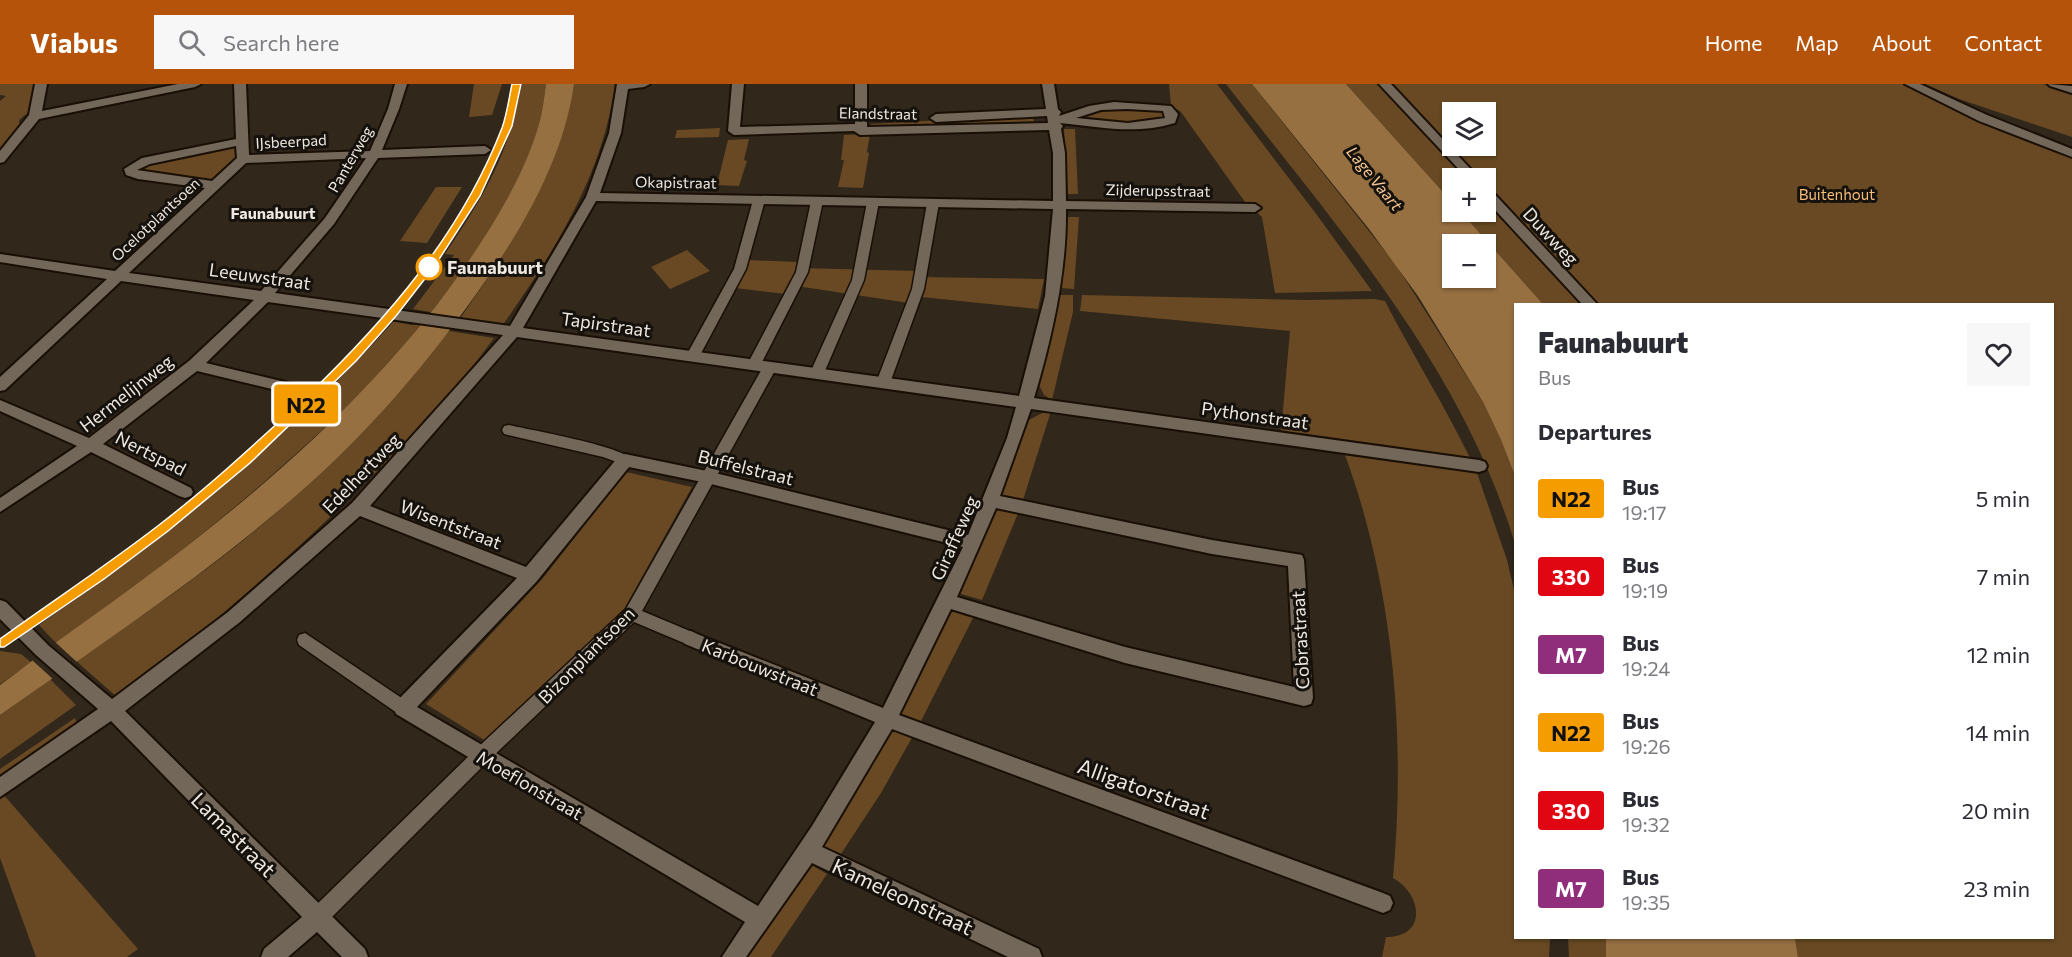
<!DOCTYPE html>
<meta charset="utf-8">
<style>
:root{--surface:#fff;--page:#f7f7f7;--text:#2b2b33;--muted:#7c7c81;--accent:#b45309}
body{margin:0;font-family:Commissioner,sans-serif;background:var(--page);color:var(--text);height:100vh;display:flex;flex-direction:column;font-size:22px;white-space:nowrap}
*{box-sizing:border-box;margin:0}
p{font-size:20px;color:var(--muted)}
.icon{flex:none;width:33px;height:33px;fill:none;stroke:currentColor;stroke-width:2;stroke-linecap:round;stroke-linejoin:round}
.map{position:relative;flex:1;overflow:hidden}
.side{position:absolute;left:1514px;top:219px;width:540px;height:636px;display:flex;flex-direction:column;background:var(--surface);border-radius:0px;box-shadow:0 2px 4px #0004}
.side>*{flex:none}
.badge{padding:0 12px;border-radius:4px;font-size:21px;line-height:39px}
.fabs{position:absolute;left:1442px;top:18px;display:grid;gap:12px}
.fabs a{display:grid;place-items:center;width:54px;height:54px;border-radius:0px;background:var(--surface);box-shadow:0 2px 4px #0004;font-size:30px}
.map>.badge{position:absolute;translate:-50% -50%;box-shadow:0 0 0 3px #fff}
h2{padding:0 24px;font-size:22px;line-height:54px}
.round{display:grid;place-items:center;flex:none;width:63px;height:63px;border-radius:0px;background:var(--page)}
.overview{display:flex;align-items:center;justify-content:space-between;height:102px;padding:0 24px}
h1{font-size:28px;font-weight:800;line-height:45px}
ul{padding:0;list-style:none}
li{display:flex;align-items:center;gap:18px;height:78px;padding:0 24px}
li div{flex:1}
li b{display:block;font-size:22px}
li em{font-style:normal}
li .badge{min-width:66px;font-weight:700;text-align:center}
header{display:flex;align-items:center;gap:36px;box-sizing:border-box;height:84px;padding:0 30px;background:var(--accent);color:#fff}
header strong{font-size:28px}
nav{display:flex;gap:33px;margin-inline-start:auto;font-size:21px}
.search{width:420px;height:54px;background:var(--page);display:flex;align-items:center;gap:15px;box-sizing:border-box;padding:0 21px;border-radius:0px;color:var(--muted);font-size:22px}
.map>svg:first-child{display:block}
</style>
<header>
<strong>Viabus</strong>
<div class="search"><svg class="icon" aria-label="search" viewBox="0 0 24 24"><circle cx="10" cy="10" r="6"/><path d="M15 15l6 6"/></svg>Search here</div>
<nav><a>Home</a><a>Map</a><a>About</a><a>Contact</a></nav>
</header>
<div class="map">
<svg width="2072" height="873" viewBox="0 0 2072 873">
<rect width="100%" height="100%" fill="#31271b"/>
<path fill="#684923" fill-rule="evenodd" d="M0 0H35L30 27 19 36 20 44 0 68V17L6 12 0 11Z
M474 0H502L492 31 469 33Z
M522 0H546C544 13 543 28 539 41 519 109 475 173 431 228L413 225 454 171 445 170C470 133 496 93 509 50 514 34 518 17 522 0Z
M574 0H615C603 91 554 168 502 242L459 236 500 176 529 126 565 39Z
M1169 0H1217L1317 131 1372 207 1275 209 1262 133 1245 118 1181 28 1171 21Z
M1226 0H1252L1396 181 1483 318 1501 356 1515 392V460C1462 283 1337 143 1226 0Z
M1346 0H1905L1990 40 2072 73V873H1798L1795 854H2052V220H1543L1461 128H1485V94H1452V118ZM1452 28H1485V62H1452Z
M1925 0H2043L2072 9V53L1959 15Z
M1125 25 1161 26 1165 30 1162 35 1117 38 1084 35V30L1094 26Z
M1033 31 1034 39 870 44 871 40Z
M720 44 719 53 675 54 677 46Z
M1064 45H1075L1078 110H1068Z
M870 50 867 68 869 69 863 104 838 103 844 76H841L844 51Z
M749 55 744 76 747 77 739 102 717 101 728 56Z
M235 62 238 65V76L214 98 143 88 149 79Z
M436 103H462L427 159 400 157Z
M1067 133H1079L1074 205 1059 204Z
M687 166 710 187 670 205 651 183Z
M748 176 799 178 798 184 919 187V193L1044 195 1038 225 912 212 909 219 790 201 786 210 735 204Z
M1059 211H1073V228L1052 316 1044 311 1039 301Z
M1082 211 1305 216 1374 215 1385 217C1412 270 1444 320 1470 374L1281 348 1290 247 1080 227Z
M394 237 411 241 421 240C381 294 330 340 280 384 209 447 134 505 56 559L54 557 39 541C167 450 289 354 394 237Z
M449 247 494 254C457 305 413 352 368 396 290 474 206 547 117 613L76 577C151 526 227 474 294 413 351 362 400 305 449 247Z
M1048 326 1051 327 1023 416 1001 411 1027 337Z
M1345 371 1477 389 1507 476 1515 510V854H1550L1549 873H1382L1386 853C1428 853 1422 810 1393 794 1406 653 1394 505 1345 371Z
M626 388 692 403 622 529 486 657 426 620 543 494Z
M997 422 1019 427 982 516 958 509Z
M953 523 975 530 919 641 898 632Z
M0 567 21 570 32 579 0 600Z
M50 595 76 621 0 675V631Z
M75 634 77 640 0 696V685Z
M894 642 914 650 881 709 839 773 819 763Z
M3 710 138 865 127 873H36L0 774V712Z
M808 779 827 790 771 873H744Z
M1568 854H1606V873H1569Z"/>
<path fill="#977042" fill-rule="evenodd" d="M546 0H574C564 71 526 139 486 196 431 276 365 353 291 416 200 495 99 561 0 631V601C20 587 39 571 58 557 212 448 368 328 474 169 500 130 526 86 539 40 543 27 544 13 546 0Z
M1252 0H1346L1452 118V128H1461L1543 220H1515V392L1501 356 1483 318 1418 212 1369 145ZM1485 160V194H1452V160Z
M1606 854H1795L1798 873H1606Z"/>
<path fill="#31271b" d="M54 557 78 579 54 596 32 576Z"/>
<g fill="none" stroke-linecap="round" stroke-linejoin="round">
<g stroke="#190f05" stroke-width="3">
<path id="pedestrian" d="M759 112 765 116 746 185 698 275H688L686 272 734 185 753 116Z
M817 113 823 117 808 188 759 284H749L747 281 796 188 811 117Z
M873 114 879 118 864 196 824 289 817 294 812 292 810 289 852 196 867 118Z
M933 115 939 119 924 205 890 299 883 304 876 299 912 205 927 119Z
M770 278 777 283 642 527 697 550 699 555 697 560 691 562 634 538 487 678 325 840 318 843 311 840 308 833 311 826 475 666 626 525 763 283Z
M509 341C530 346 623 362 632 376L625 381 603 373 504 350 502 346 504 342Z
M305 549 409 619 411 624 409 629 403 632 397 629 299 561 297 556 299 551Z"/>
</g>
<g stroke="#190f05" stroke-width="4">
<path id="minor" d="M35 0H47L42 27 178 0H201L195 3 39 35 4 78 0 79V67L29 31Z
M234 0H246L249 71 370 67 388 25 395 0H407L399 25 382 66 485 62 491 66 485 70 378 74 334 140 275 209 510 242 586 113 609 49 617 0H650L644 3 628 5 621 49 600 109 1053 117V69L1049 46 860 51 854 47 734 51 728 47 732 0H744L740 43 855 40V0H867V43L1048 39 1047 32 936 38 930 34 936 30 1046 25 1042 0H1054L1058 25 1061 28 1059 32 1089 22 1114 18 1171 22 1178 30 1175 39C1136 51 1100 43 1060 39L1063 42 1061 45 1065 69 1066 117 1255 120 1261 124 1255 128 1066 125C1067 188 1052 254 1034 314L1479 376 1485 378 1487 382 1485 386 1479 388 1031 325 1000 412 1212 456 1302 471 1304 476 1313 614 1311 620 1304 622 1125 579 951 525 899 631 1383 809 1390 812 1393 819 1390 826 1383 829 892 645 822 763 1039 865 1042 873H1008L812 779 746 873H722L745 838 396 630 394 624 396 618 517 494 360 432 240 538 125 627 365 865 368 873H342L317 848 288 873H261L264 865 302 833 111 637 0 713V693L98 625 36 571 0 535V516L6 518 48 561 112 615 228 528 352 419 503 251 268 218 206 279 306 303 309 307 306 311 301 312 197 287 103 360 191 404 193 408 191 412 185 414 179 412 91 368 0 428V414L77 362 0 327V316L89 354 189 277 254 216 121 197 5 306 0 307V293L107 195 0 178V170L115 187 205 104 138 95 126 91 124 85 142 74 236 55ZM1127 25 1163 27 1165 34 1128 39 1076 34 1101 26ZM236 62 237 74 212 97 137 86 150 80ZM366 74 325 134 261 207 129 189 246 79ZM596 117 1053 125 1045 212 1019 312 523 244ZM517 253 1016 323 1007 354 968 451 707 387 625 370 619 372 526 483 370 422ZM629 383 707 399 963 463 883 624 697 550 691 547 685 550 682 555 685 560 875 638 812 742 758 822 417 623 537 497ZM996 424 1212 470 1288 482 1294 603 1125 563 957 513Z
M1379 0H1391L1479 94H1467Z
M2048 0 2072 2V9L2050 2Z
M1485 103 1489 104 1597 220H1582L1485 115Z"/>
</g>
<g stroke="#190f05" stroke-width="4">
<path id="secondary" d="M1905 0H1920L1987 31 2072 65V73L1979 37Z"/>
</g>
<use href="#pedestrian" fill="#73675a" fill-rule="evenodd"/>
<use href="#minor" fill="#73675a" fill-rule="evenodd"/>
<use href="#secondary" fill="#73675a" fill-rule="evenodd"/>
</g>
<path fill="#f59c00" stroke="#fff" stroke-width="1.5" d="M512 0H521L512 42 480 112 434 183 396 232 356 277 250 379 168 447 104 495 4 563H0V555C51 518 106 482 159 441 211 401 258 357 306 313 387 235 461 150 502 44 507 30 509 14 512 0Z"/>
<circle fill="#fff" stroke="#f59c00" stroke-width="3" cx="429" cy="183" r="12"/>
<g text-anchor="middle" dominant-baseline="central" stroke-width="6" stroke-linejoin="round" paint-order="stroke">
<g font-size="15" fill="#eee8e0" stroke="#15110c">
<text transform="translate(878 29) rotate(1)">Elandstraat</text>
<text transform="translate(291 57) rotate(-3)">IJsbeerpad</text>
<text transform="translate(350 75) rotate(-60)">Panterweg</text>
<text transform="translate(676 98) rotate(1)">Okapistraat</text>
<text transform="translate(1158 106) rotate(1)">Zijderupsstraat</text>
<text transform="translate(155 135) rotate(-43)">Ocelotplantsoen</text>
</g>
<g font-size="15" fill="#f8bd79" stroke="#15110c">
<text x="1837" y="110">Buitenhout</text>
</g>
<g font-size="16" font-style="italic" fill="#f7c893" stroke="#15110c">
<text transform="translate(1375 94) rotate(51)">Lage Vaart</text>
</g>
<g font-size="16" font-weight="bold" fill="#eee8e0" stroke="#15110c">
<text x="273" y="128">Faunabuurt</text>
</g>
<g font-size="18" fill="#eee8e0" stroke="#15110c">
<text transform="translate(1551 152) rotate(47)">Duwweg</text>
<text transform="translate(260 192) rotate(8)">Leeuwstraat</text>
<text transform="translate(606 240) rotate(8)">Tapirstraat</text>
<text transform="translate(126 309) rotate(-38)">Hermelijnweg</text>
<text transform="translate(1255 331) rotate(8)">Pythonstraat</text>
<text transform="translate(151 369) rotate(27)">Nertspad</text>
<text transform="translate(746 383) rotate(14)">Buffelstraat</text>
<text transform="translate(361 389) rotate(-46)">Edelhertweg</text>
<text transform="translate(451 440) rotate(21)">Wisentstraat</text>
<text transform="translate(954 454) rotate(-66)">Giraffeweg</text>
<text transform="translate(1300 556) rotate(-93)">Cobrastraat</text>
<text transform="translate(586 571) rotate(-45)">Bizonplantsoen</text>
<text transform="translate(760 583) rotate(22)">Karbouwstraat</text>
<text transform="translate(530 701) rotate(30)">Moeflonstraat</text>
</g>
<g font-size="18" font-weight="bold" fill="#eee8e0" stroke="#15110c" text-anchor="start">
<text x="447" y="183">Faunabuurt</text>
</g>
<g font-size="21" fill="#eee8e0" stroke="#15110c">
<text transform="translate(1144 704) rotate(20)">Alligatorstraat</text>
<text transform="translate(234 750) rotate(45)">Lamastraat</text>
<text transform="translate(903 812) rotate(25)">Kameleonstraat</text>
</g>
</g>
</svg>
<div class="fabs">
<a><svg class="icon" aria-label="layers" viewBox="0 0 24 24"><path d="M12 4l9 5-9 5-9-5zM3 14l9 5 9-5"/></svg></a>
<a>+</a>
<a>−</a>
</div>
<b class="badge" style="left:306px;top:320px;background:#f59c00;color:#111">N22</b>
<section class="side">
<div class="overview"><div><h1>Faunabuurt</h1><p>Bus</p></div><a class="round"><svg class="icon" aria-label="heart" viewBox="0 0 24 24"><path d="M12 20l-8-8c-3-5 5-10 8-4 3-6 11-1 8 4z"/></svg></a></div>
<h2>Departures</h2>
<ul>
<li><span class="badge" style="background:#f59c00;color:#111">N22</span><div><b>Bus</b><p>19:17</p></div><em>5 min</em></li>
<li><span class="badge" style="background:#e00713;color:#fff">330</span><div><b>Bus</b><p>19:19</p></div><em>7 min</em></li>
<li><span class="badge" style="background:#912e7b;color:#fff">M7</span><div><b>Bus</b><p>19:24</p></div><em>12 min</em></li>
<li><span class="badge" style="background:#f59c00;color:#111">N22</span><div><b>Bus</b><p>19:26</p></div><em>14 min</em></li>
<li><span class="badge" style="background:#e00713;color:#fff">330</span><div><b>Bus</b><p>19:32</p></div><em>20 min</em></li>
<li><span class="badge" style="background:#912e7b;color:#fff">M7</span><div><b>Bus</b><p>19:35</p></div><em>23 min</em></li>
</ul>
</section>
</div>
